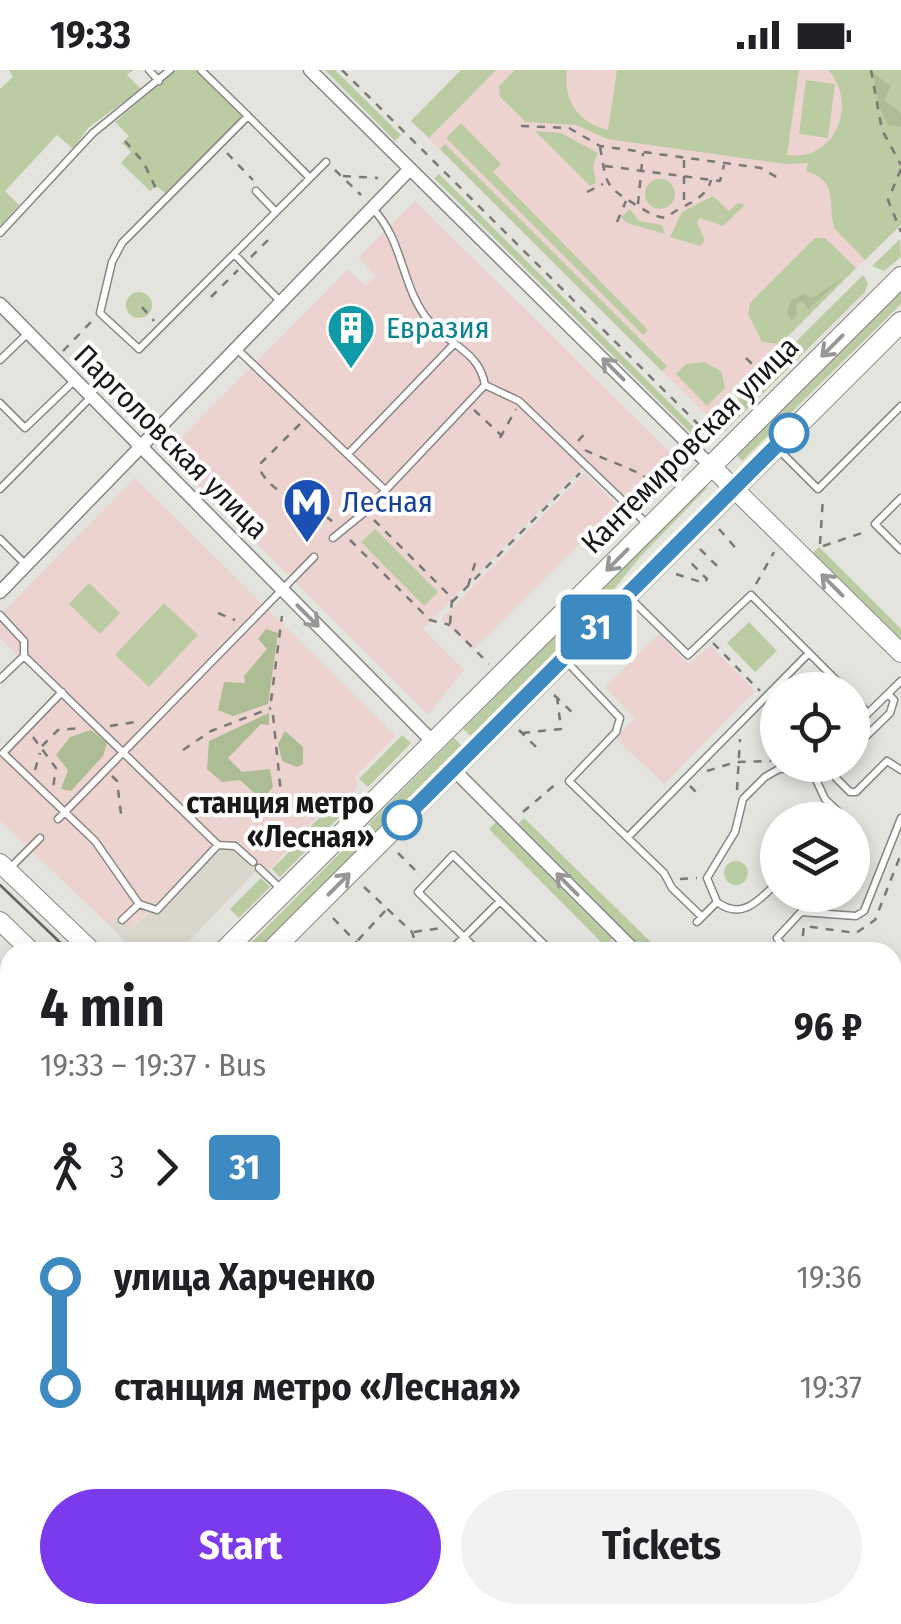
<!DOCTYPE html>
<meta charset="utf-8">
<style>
:root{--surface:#fff;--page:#f2f2f2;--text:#202124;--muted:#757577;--accent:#7c3aed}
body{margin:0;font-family:"Fira Sans Condensed",sans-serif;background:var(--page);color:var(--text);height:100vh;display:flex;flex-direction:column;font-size:38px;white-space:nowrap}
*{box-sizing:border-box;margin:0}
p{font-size:32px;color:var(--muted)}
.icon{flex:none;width:55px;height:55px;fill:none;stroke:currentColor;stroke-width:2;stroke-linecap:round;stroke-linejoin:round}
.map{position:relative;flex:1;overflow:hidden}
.side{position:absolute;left:0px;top:872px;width:902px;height:682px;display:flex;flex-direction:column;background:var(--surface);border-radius:30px 30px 0 0;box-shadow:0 5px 15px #0003}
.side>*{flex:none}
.badge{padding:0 20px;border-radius:8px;font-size:35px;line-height:65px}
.controls{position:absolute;left:760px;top:602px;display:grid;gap:20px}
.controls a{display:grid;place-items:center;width:110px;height:110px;border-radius:50%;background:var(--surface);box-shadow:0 5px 15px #0003;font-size:50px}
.map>.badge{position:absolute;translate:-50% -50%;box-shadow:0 0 0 5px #fff}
.legs{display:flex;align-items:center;gap:15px;height:110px;padding:0 40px;font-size:32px}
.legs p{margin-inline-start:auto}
.headline{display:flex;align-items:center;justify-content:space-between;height:170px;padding:0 40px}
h1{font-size:55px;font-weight:700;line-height:75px}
.button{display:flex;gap:20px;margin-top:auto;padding:20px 40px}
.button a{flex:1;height:115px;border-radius:60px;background:var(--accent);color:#fff;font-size:40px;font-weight:700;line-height:115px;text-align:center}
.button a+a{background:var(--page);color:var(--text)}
ul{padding:0 40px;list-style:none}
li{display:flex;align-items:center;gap:35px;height:110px;font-size:38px}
li i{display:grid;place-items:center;width:15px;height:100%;margin:0 12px;background:currentColor}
li i::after{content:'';width:25px;height:25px;margin:-12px;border:8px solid;border-radius:50%;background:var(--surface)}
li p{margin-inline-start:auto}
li:first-child i{background:linear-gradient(#0000 50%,currentColor 0)}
li:last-child i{background:linear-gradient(currentColor 50%,#0000 0)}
.status{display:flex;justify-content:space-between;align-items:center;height:70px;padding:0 50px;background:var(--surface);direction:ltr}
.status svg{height:28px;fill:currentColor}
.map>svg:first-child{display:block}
</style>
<div class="status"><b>19:33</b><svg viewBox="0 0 49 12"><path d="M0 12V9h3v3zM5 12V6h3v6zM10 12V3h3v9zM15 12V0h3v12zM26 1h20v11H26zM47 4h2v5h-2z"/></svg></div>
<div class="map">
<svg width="901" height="1554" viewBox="0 0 901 1554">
<rect width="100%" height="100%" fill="#e4e4df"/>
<path fill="#d9d7cb" d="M215 777 250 783 256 789 251 796 256 801 179 882H135L110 856 119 847 133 858Z
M10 1179V1228L0 1218V1190Z
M0 1241 10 1251V1375L0 1366Z
M195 1545H324L334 1554H205Z
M526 1545H660L657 1554H534Z"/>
<path fill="#edd3cf" d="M461 0H864L883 172 707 346 411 51Z
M415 131 674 386 629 431 588 392 423 559 464 600 428 645 166 383 348 199 365 216 375 206 359 187Z
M585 403 618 436 473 580 441 549Z
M135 408 396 666 355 707 358 717 349 727 339 723 270 799 262 795 256 801 250 796 256 789 250 783 215 777 132 858 119 848 110 856 0 751V681L56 624 0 568V545Z
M659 564 689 595 710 575 755 621 664 714 615 668 635 648 605 617Z"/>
<path fill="#bbcca3" d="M9 0H132L127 5 141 19 88 58 73 79 57 65 5 121 19 135 0 157V19L13 7Z
M176 0H196L243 46 165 123 156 116 150 121 121 93 131 82 122 73 129 66 115 52Z
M325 0H335L401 65 395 71Z
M461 0H496L429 68 411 51Z
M515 0H567C563 30 578 53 608 60L617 0H799L787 85C835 92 859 34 828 0H901V155L865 190 835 159C826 134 841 112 806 101L808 93 785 94 607 69 576 55 526 52 500 27 499 16Z
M806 10 835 14 828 68 799 64Z
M461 53 501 94 493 102 648 260 643 265 446 68Z
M535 61 561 63 598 83 593 95 596 113 590 116Z
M445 74 667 296 662 301 440 79Z
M439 104 697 360 692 364 434 108Z
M645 124a15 15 0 1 1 30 0a15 15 0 1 1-30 0Z
M713 126 729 141 738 133 745 135 723 156 700 148 697 153 705 170 700 176 670 167 682 142Z
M630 139 639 151 662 155 665 164 627 153 621 147Z
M815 168H825L856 198 780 274 762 272 748 244 750 233Z
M900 169 901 187 884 201 872 196Z
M863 205 868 213 865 222 723 363 727 340Z
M901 218V234L742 391 734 383Z
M126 235a13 13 0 1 1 26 0a13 13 0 1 1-26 0Z
M704 292 721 301 725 318 707 336 676 304 686 294Z
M704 415 707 418 640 487 597 540 472 667 463 659Z
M375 459 438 522 424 536 361 472Z
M819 477 901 559V571L813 483Z
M89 513 120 543 100 564 69 534Z
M164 533 198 565 149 617 115 585Z
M749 552 777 581 755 602 727 573Z
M402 665 411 673 368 717 359 709Z
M454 668 462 676 257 882H242Z
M340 727 350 736 313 774 303 764Z
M524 748 661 882H646L518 754Z
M496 752 612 869 605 876 489 759Z
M298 773 306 781 280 807 272 799Z
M724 803a12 12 0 1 1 24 0a12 12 0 1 1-24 0Z
M261 808 270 817 239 848 230 839Z
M892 1130 901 1137V1290L894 1298Z
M331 1545H526L534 1554H340Z"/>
<path fill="#acbd93" d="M873 3 891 16 884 30 901 43V57L888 55 878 34Z
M843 208 808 239 802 231 796 234 797 245 792 251 787 244 791 230 804 224 812 228Z
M266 559 278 563 268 634 233 646 218 640 224 612 245 613 244 606 267 579 258 569Z
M269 643V655L261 654 228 688 242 702 270 699 273 717 262 730 240 710 222 712 207 699 209 671Z
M91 660 107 673 103 686 71 721 61 719 68 700 56 685 70 667Z
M285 661 303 677V694L297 697 282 691 278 674Z"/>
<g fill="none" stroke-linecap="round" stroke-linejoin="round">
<g stroke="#868682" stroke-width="9">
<path id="lane" d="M149 0 159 11
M201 0 248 46
M256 121 276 142
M0 163 93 63 170 0
M234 184 139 279 100 243 112 192 122 173 248 46 310 108
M280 231 234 184 326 92
M238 280 385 420
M0 290 27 264
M485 315 519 331 646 453
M0 333 25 358 74 311
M780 381 818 419 901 336
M348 384 453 275
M0 419 90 328
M901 428 875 454 901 480
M333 468 365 442 485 315C479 281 450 276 429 251 401 218 404 170 372 138
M0 469 26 495
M632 530 688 585 751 525 846 620
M0 545 24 571V586L218 775 235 776 253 792
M568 593 620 648 616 662 569 711 664 803 672 818 702 847
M0 609 24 586
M62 622 3 683 95 771 139 834 122 850
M852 627 868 643
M852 659 901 611
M852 680 890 643 894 630 888 624
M838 695 836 708 850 722H856L887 691 901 700
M813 703 825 729 847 750
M58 749 314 487
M852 756 859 762 852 775
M628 767 809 583
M259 798 280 818
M8 800 40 768
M717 832C742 851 759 830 778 812
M139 834 157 840 218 775
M697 852 717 832 707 808 735 762 743 729 765 707 779 699 797 698 813 703 818 695
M449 882 500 831
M479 882 418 822 453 785 552 882
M666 882 672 877
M787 882 777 868 801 842 856 846 864 841 901 748
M892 921 901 923
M892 1309 901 1299
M892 1314 901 1319
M892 1454 901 1450
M0 1469 10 1458
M0 1484 10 1494
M62 1545 71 1554"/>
</g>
<g stroke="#868682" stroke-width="15">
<path id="street" d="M310 0 711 396
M0 234 434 673
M0 522 410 99
M453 699 636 882
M892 1507 901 1503
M798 1554 816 1545"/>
</g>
<g stroke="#868682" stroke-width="20">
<path id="secondary" d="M711 396 901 583
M0 793 93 882
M0 851 32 882
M892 995 901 972
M722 1545 732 1554
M779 1545 788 1554
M683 1554 686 1545"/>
</g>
<g stroke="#868682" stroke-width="22">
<path id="primary" d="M223 882 901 207
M270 882 901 252
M0 1104 10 1093
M0 1156 10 1146"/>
</g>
<path stroke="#787875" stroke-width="2.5" stroke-dasharray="8 8" stroke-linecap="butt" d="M131 0H132
M342 0 704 360
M871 0 882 60 901 95
M521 56 569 58 600 76 761 98 778 108
M125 71 144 93 158 123
M600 77C607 114 603 115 636 135 648 142 652 146 666 148 683 133 705 132 711 110
M227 83 253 110
M605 96 720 111 724 95
M901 99 888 130 901 162
M335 100 361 125
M343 106 378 108
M587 122 603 114
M684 130V89
M638 134 643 83
M617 152 626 131
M251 187 269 169
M211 227 238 200
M142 237 154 251
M63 281 92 251
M746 288 760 302
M474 340 502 366
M300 354 261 393 260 400C276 430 312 432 334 453
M500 368 516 339
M578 371 587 361
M585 380C611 393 640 399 661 419
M374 450 452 528 450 555 489 594
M719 459 740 483
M350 470 430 550 450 555
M820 474 823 428
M823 476 868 461
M700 479 720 499
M676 504 704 513 707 509 688 490
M756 514 774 482
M468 516 477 487
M452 532 580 403
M218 543 235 550
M713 573 760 621
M554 625 575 645
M271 631 282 546
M273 645 281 724
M110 656 141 651
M519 660 540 681
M522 663 561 659 557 627
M33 667 56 698 53 718
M42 676 58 660 82 658
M183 680 211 661 271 638
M35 700 40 683
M707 701 736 692 771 691
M112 706 117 711 121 744
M690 716 697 723
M737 720 740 669
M523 742 557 713
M398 783 419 804
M680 809 697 808
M364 817 412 862 418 880
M333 848 360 876
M414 862 441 858
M347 882 386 840
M801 882 804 856 856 863 875 850 901 784
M892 1083H893
M892 1115 900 1109
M892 1133 901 1123
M892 1156 901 1162
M892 1182 901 1181
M0 1229 10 1239
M892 1266 901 1264
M892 1372 901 1363
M892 1385 901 1389
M892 1416 901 1412
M892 1535 901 1530
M356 1545 365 1554
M399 1545 402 1554
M484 1545 485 1554
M434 1554 443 1545
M853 1554 871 1545"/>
<use href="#lane" stroke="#fff" stroke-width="6"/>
<use href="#street" stroke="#fff" stroke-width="12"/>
<use href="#secondary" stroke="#fff" stroke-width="18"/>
<use href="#primary" stroke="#fff" stroke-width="20"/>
<path stroke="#636361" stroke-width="2.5" d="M0 815 70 882
M754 1545 764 1554"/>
<g stroke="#636361" stroke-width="8">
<path id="rail" d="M0 1294 10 1304
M0 1341 10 1350
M207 1545 217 1554
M278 1545 287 1554"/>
</g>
<use href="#rail" stroke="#fff" stroke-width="4" stroke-dasharray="11" stroke-linecap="butt"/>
</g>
<defs><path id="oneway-shaft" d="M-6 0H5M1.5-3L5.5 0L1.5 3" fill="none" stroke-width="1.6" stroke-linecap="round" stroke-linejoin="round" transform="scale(2.5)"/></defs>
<g stroke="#979797">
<use href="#oneway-shaft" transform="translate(832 276) rotate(135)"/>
<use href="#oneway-shaft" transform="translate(613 299) rotate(-135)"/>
<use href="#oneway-shaft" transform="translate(617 490) rotate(135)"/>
<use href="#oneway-shaft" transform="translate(832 515) rotate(-135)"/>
<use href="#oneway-shaft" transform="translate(308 546) rotate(45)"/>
<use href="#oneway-shaft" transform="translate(339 814) rotate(-45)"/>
<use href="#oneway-shaft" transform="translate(567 814) rotate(-135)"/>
</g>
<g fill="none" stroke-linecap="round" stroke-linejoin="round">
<g stroke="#fff" stroke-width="22">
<path id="line-1" d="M402 750 789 363"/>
</g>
<use href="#line-1" stroke="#3d8ac2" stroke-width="15"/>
</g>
<defs>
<g id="building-pin" transform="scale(2.5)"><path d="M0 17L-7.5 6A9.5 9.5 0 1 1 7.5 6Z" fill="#0f9aa8" stroke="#fff"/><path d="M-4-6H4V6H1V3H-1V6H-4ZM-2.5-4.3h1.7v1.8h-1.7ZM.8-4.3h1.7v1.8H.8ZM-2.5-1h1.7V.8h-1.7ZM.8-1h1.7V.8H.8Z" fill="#fff"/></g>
<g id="metro-pin" transform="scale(2.5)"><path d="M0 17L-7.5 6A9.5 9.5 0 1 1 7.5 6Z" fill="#1a4fb4" stroke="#fff"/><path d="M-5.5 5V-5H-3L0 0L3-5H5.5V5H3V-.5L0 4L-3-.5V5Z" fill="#fff"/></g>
</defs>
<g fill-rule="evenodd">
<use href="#building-pin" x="351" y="258"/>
<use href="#metro-pin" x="307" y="432"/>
</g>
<g fill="#fff" stroke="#3d8ac2" stroke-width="5">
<circle cx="789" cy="363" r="18"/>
<circle cx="402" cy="750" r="18"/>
</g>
<g text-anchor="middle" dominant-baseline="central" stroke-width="8" stroke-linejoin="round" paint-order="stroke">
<g font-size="30" fill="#0d838f" stroke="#fff" text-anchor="start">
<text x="386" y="258">Евразия</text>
</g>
<g font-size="30" fill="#181817" stroke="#fff">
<text transform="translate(171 372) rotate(45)">Парголовская улица</text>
<text transform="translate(690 375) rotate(-45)">Кантемировская улица</text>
</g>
<g font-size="30" fill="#164399" stroke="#fff" text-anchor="start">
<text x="342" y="432">Лесная</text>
</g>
<g font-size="30" font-weight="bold" fill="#181817" stroke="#fff" text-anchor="end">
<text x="374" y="733">станция метро<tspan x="374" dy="34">«Лесная»</tspan></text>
</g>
</g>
</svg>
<div class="controls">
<a><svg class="icon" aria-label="locate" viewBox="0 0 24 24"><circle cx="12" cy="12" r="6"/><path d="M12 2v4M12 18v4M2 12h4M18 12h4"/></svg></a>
<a><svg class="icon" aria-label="layers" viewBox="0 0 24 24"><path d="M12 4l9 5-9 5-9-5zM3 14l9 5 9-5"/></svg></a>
</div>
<b class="badge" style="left:596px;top:557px;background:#3d8ac2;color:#fff">31</b>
<section class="side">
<div class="headline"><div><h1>4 min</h1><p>19:33 – 19:37 · Bus</p></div><b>96 ₽</b></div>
<div class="legs"><svg class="icon" aria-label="walk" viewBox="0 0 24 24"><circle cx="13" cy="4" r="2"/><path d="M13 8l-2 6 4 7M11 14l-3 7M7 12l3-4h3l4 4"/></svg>3<svg class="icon" aria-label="forward" viewBox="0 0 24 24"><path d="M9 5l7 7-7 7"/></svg><b class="badge" style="background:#3d8ac2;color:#fff">31</b></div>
<ul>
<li><i style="color:#3d8ac2"></i><b>улица Харченко</b><p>19:36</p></li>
<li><i style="color:#3d8ac2"></i><b>станция метро «Лесная»</b><p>19:37</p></li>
</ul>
<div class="button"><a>Start</a><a>Tickets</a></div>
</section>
</div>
